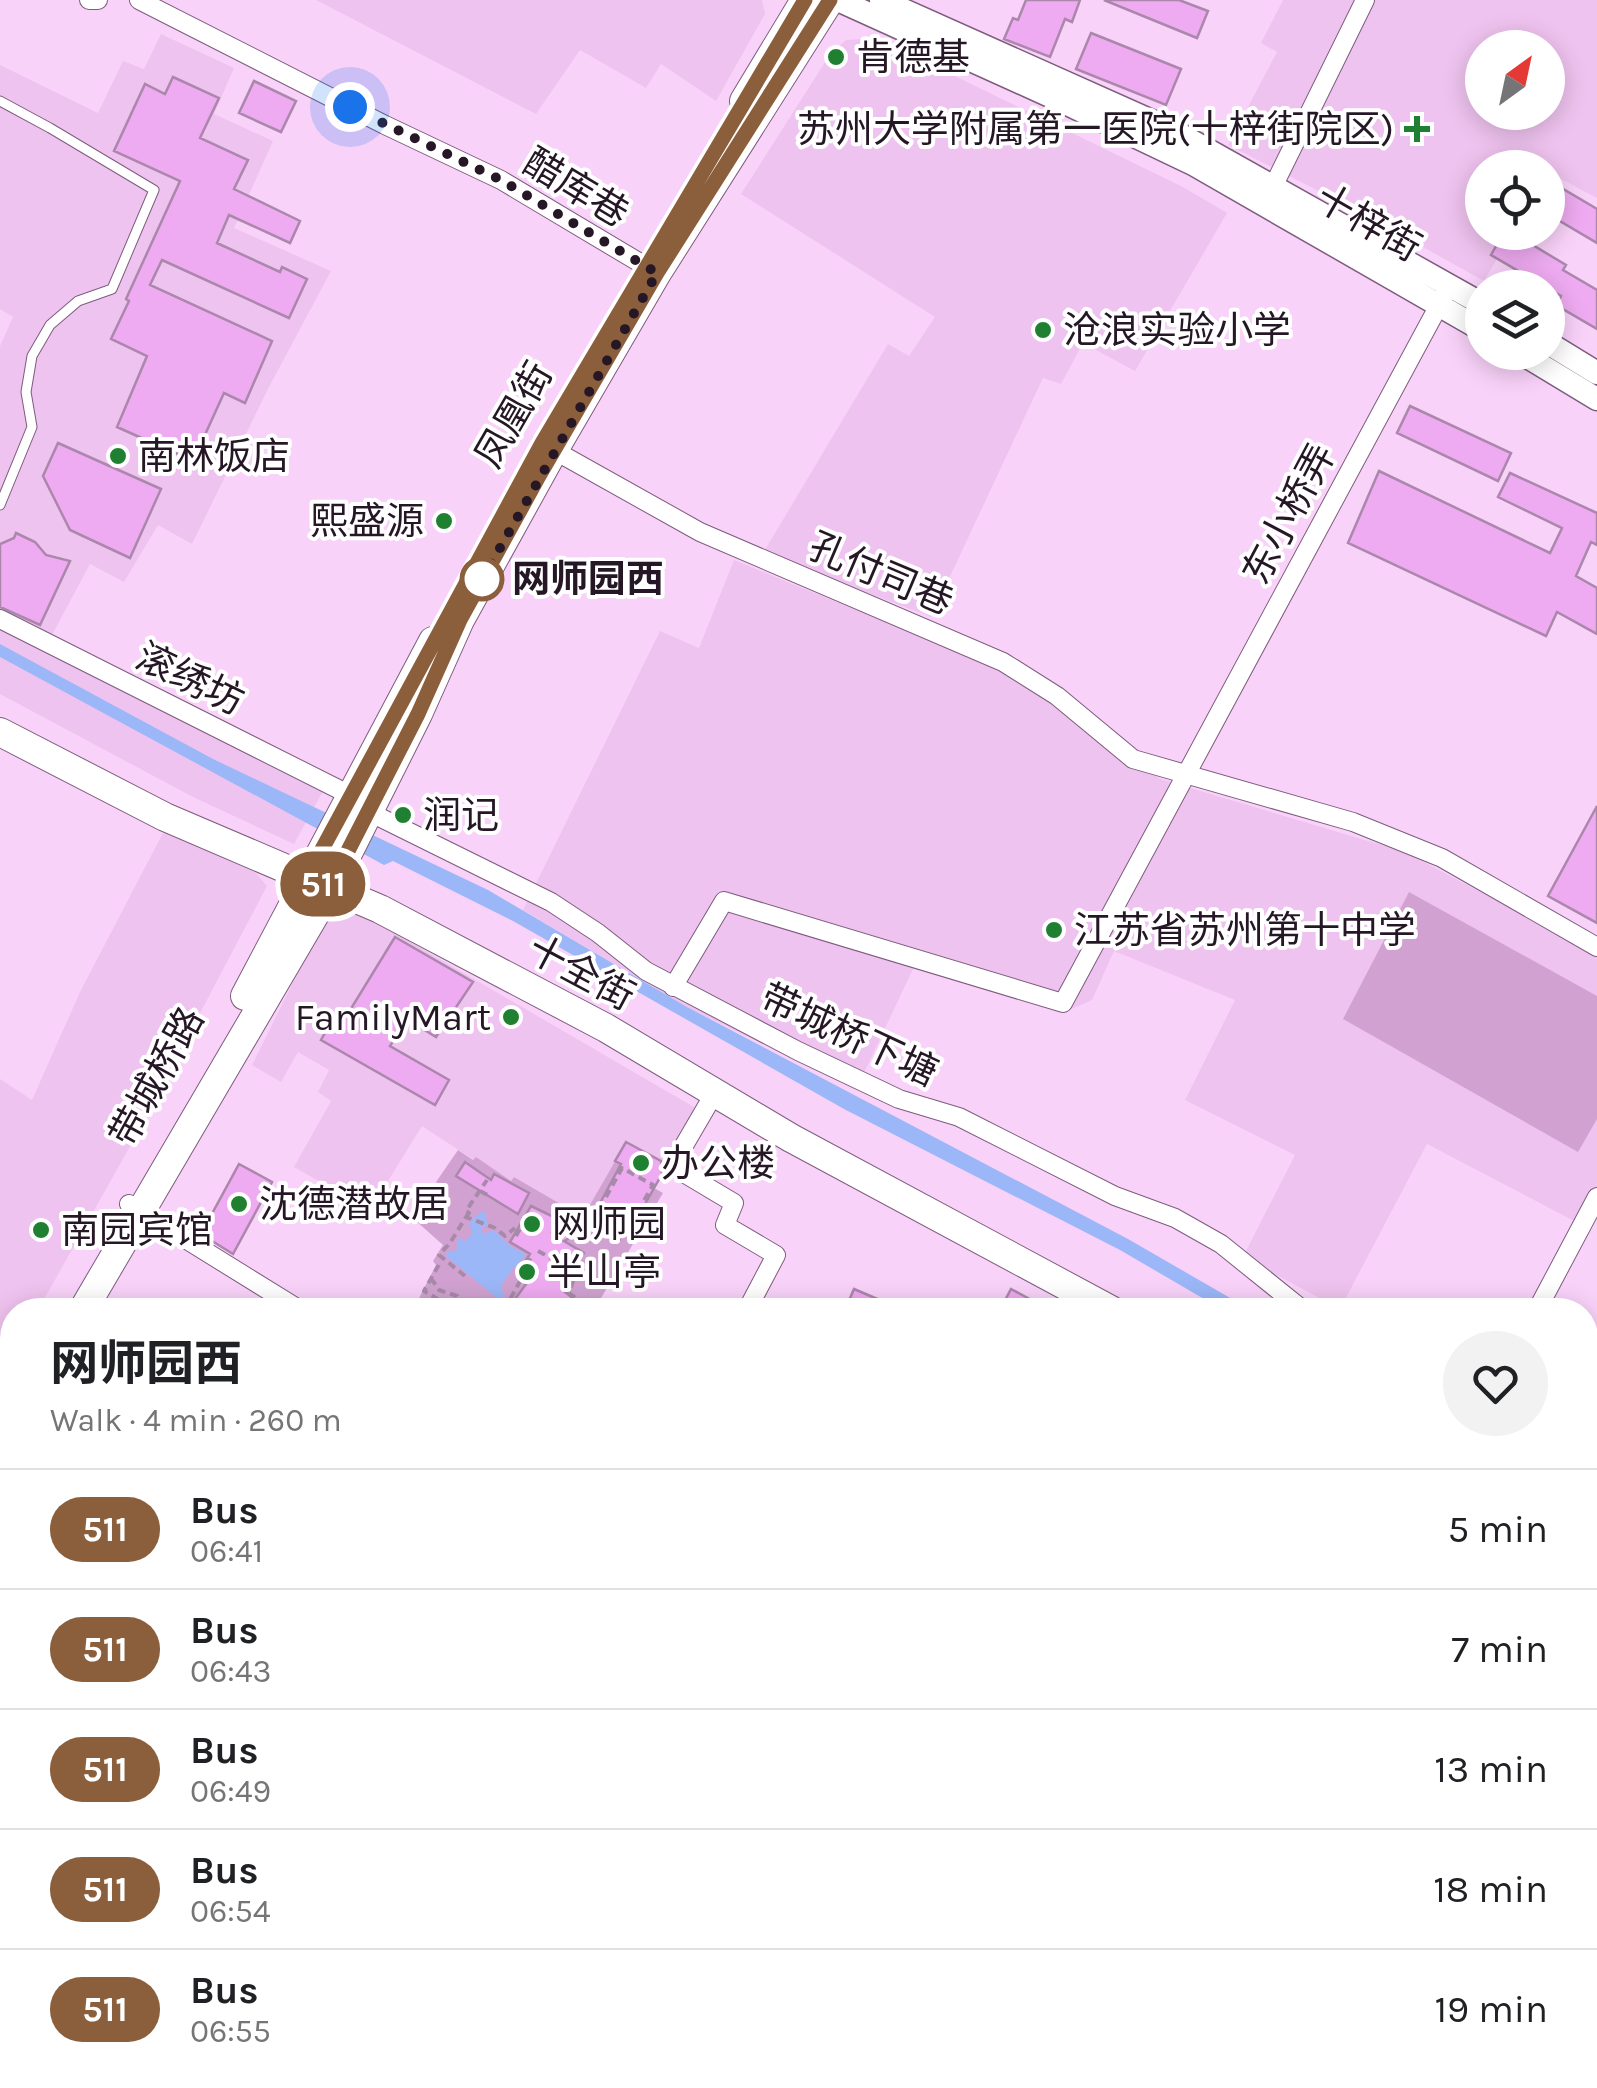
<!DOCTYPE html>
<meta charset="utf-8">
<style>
:root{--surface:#fff;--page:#f2f2f2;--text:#202124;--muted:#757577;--line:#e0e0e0}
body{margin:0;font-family:Karla,"Noto Sans SC",sans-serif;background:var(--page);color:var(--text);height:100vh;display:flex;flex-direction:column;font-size:38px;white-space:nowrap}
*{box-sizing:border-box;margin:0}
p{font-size:32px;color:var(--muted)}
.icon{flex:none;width:55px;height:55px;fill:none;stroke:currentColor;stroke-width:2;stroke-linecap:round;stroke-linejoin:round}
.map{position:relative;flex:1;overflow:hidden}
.panel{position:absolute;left:0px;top:1298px;width:1598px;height:792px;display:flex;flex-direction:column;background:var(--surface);border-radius:40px 40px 0 0;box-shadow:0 5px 25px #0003}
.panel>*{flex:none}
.badge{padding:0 20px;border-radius:32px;font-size:35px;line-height:65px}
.needle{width:65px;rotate:33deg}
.buttons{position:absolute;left:1465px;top:30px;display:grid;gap:20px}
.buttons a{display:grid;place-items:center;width:100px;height:100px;border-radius:50%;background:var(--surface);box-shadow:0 5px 25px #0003;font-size:50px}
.you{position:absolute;width:50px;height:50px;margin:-25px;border:8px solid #fff;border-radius:50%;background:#1a73e8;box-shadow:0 0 0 15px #1a73e833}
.map>.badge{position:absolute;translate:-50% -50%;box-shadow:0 0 0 5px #fff}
.round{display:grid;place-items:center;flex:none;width:105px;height:105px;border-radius:52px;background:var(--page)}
.headline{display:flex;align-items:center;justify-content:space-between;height:170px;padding:0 50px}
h1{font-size:48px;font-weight:700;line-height:75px}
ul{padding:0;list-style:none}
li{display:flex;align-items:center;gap:30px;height:120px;padding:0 50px;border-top:2px solid var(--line)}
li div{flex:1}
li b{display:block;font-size:38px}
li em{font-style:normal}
li .badge{min-width:110px;font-weight:700;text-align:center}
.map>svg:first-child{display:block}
</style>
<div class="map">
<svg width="1597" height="2088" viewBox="0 0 1597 2088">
<rect width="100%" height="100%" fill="#f9d2f9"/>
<path fill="#efc3ef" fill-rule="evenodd" d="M316 0H762L765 14 716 101 661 64 646 88 580 50 536 114Z
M1283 0H1597V198L1548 172V168L1529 163 1526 167 1482 168V232L1512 233 1484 281 1362 213 1228 145 1277 52 1261 43ZM1482 48H1548V112H1482Z
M161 34 234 68 214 114 273 141 234 228 331 271 269 387 192 544 158 525 124 582 90 564 52 635 235 726 228 745 323 791 294 844 193 797 0 694V346L13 317 0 309V65L98 113 123 61 144 69Z
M860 39 875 40 928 63 1183 187 1227 213 1135 371 1083 343 1061 384 1043 378 931 617 763 553 888 344 909 356 935 317 741 194 831 53 846 40Z
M734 560 1029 681 1160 779 1405 852 1597 954V1190L1578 1223 1427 1144 1340 1309 1243 1257 1295 1155 1185 1100 1235 1000 1114 951 1092 1000 1067 1011 921 952 856 1090 687 1007 523 910 660 631 699 648Z
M164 831 255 872 267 886 128 1150 38 1310H12V1355L0 1376V1079L32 1100 80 992Z
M357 911 699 1110 667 1165 626 1142 583 1217 514 1177 511 1181 477 1158 474 1160 422 1126 370 1210 294 1167 331 1101 318 1092 329 1070 298 1052 281 1082 252 1065 326 916Z"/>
<path fill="#d1a2d1" d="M1409 892 1597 996V1119L1578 1152 1343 1019Z
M626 1142 667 1165 654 1188 663 1193 594 1310H413L436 1265 433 1261 443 1245 416 1221 440 1185 436 1182 458 1150 473 1160 476 1157 511 1181 514 1177 583 1217Z"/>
<path fill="#9bb7f7" d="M0 644 213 759 488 890 687 1007 1128 1239 1251 1310H1223L1120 1250 844 1109 513 921 393 861 384 865 0 657Z
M484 1210 488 1224 481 1229 483 1234 494 1230 510 1246 526 1254 521 1261 522 1266 513 1268 501 1286 504 1296 500 1310H496L497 1298 446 1256 447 1252H456L458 1238 466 1241 472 1233 469 1222Z
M0 1807 12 1824V2022L0 2011Z
M103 2078H239L256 2088H121Z"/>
<path fill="#efabf1" stroke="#aa87ab" stroke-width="2.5" d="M1026 0H1080L1072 22 1065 19 1050 57 1004 39 1013 18 1018 20Z
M1104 0H1179L1208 11 1197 38Z
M1091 33 1181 69 1166 105 1076 69Z
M173 77 219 98 200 138 248 160 234 189 300 221 290 243 229 215 217 243 280 272 282 267 307 279 289 318 162 260 150 285 272 341 245 403 224 393 193 461 117 427 147 356 111 339 129 301 126 299 180 181 114 151 145 84 165 94Z
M254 81 296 101 281 132 239 113Z
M1548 180 1597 209V243L1548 214Z
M1504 232H1511L1566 265 1563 270 1597 290V329L1556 305 1561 296 1491 255Z
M1410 406 1511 453 1498 481 1397 433Z
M58 443 161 489 130 558 70 530 43 476Z
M1379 471 1550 553 1562 528 1498 497 1510 473 1597 513V545L1591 542 1576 576 1597 588V634L1557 612 1546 636 1348 543Z
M16 533 35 542 46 555 70 561 40 625 0 607V544L14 538Z
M1597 806V923L1548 896Z
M395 937 473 982 436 1037 407 1019 390 1046 449 1080 435 1105 321 1040 335 1015 344 1020Z
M626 1142 661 1161 662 1174 632 1227 628 1224 620 1239 590 1222 621 1164 615 1161Z
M465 1162 491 1180 494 1174 529 1193 518 1214 456 1176Z
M239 1164 272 1182 233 1254 201 1234Z
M531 1206 583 1231 564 1241 584 1253 562 1290 589 1310H507L529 1280 518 1272 530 1254 510 1242Z
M854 1289 903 1310H845Z
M1011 1289 1050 1310H1000Z"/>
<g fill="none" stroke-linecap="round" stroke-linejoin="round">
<g stroke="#7d5c7d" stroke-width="11">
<path id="service" d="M0 101 50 128 154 190 112 289 78 301 50 325 32 356 26 392 32 427 0 505"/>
</g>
<g stroke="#7d5c7d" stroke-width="20">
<path id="minor" d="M89 0H98
M139 0 385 125 501 180 657 273
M1268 197 1365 0
M541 443 700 532 1003 662 1057 696 1133 759 1353 822 1442 858 1597 947
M0 619 352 796
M369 812 551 902 598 933 646 971 798 1051 899 1099 959 1117 1115 1196 1175 1218 1221 1244 1303 1310
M673 987 724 901 1063 1003 1445 294
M714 1094 672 1166 734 1203 725 1225 776 1255 747 1310
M129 1204 300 1310
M1537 1310 1597 1197
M1585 1463 1597 1471
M177 2088 184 2078
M832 2088 837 2078"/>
</g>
<g stroke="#7d5c7d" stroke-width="25">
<path id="tertiary" d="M838 0 1059 100 1193 164 1482 330
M881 0 1174 131 1482 304
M1548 343 1597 373
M1519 352 1597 399"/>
</g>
<g stroke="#7d5c7d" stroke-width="30">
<path id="secondary" d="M744 101 805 0
M0 732 165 817 380 909 606 1028 791 1138 1111 1310
M245 996 433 641
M83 1310 331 887 418 714 460 620 554 450 657 273 830 0
M0 1439 12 1420
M1585 1583 1597 1590"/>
</g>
<path stroke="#a78aa7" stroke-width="4" stroke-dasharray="8 5" stroke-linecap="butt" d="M620 1008 637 983
M480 1191 491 1197
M606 1197 622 1168 653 1185 630 1225
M466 1217 469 1213 466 1211 487 1180
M552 1234 560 1220 578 1231 593 1222 597 1216
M516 1236 523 1223V1217
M538 1251 576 1272 569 1293 591 1310
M526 1265 533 1255
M465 1276 439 1255 450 1243 466 1217 495 1228 505 1236 515 1228
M431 1278 439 1290 457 1296 462 1306 460 1310
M491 1305 505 1309
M436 1310 441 1301 424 1291 441 1261
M504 1310 523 1276"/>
<use href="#service" stroke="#fff" stroke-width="9"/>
<use href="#minor" stroke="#fff" stroke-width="18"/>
<use href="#tertiary" stroke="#fff" stroke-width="22"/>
<use href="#secondary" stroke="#fff" stroke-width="28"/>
</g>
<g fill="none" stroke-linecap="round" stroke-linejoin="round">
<g stroke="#fff" stroke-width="22">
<path id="line" d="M805 0 542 443 307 877 330 886 418 714 460 620 539 476 657 273 830 0"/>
</g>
<use href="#line" stroke="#8b5e3c" stroke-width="15"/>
<path stroke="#251725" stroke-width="10" stroke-dasharray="0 18" d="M350 107 501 180 657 273 476 590 482 579"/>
</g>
<g fill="#208032" stroke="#fff" stroke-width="4">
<circle cx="836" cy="57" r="10"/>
<path d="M1412 114h10v10h10v10h-10v10h-10v-10h-10v-10h10z"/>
<circle cx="1043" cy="330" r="10"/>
<circle cx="118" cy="456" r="10"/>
<circle cx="444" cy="521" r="10"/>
<circle cx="403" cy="815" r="10"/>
<circle cx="1054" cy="930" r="10"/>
<circle cx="511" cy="1017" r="10"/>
<circle cx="641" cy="1163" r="10"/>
<circle cx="239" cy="1204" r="10"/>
<circle cx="532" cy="1224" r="10"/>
<circle cx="41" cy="1230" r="10"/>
<circle cx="527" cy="1272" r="10"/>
</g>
<circle fill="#fff" stroke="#8b5e3c" stroke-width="5" cx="482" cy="579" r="20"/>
<g text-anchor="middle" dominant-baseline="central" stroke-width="8" stroke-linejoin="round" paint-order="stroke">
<g font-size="38" fill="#251725" stroke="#fff" text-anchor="start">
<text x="856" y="57">肯德基</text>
<text x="1394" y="129" text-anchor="end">苏州大学附属第一医院(十梓街院区)</text>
<text x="1063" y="330">沧浪实验小学</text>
<text x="138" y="456">南林饭店</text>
<text x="424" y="521" text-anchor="end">熙盛源</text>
<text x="423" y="815">润记</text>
<text x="1074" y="930">江苏省苏州第十中学</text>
<text x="491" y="1017" text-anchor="end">FamilyMart</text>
<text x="661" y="1163">办公楼</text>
<text x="259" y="1204">沈德潜故居</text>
<text x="552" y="1224">网师园</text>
<text x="61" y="1230">南园宾馆</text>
<text x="547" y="1272">半山亭</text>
</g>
<g font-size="38" fill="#251725" stroke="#fff">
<text transform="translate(576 188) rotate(31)">醋库巷</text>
<text transform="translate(1368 223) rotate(30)">十梓街</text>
<text transform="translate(514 415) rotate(-60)">凤凰街</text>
<text transform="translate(1289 514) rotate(-62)">东小桥弄</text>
<text transform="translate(881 574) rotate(23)">孔付司巷</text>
<text transform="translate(190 679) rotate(26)">滚绣坊</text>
<text transform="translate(581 973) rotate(28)">十全街</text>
<text transform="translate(849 1035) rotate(25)">带城桥下塘</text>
<text transform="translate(157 1077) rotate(-61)">带城桥路</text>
</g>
<g font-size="38" font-weight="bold" fill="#251725" stroke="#fff" text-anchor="start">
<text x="512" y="579">网师园西</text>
</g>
</g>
</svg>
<div class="buttons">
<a><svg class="needle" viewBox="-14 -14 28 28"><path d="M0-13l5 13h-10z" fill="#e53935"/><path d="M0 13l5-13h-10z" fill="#757577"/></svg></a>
<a><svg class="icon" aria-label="locate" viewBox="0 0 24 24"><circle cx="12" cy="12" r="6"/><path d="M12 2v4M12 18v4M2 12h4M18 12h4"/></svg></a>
<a><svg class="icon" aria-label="layers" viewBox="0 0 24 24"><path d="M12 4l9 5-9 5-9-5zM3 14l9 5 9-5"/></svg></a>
</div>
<div class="you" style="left:350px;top:107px"></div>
<b class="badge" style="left:323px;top:884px;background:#8b5e3c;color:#fff">511</b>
<section class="panel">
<div class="headline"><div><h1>网师园西</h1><p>Walk · 4 min · 260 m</p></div><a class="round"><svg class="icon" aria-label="heart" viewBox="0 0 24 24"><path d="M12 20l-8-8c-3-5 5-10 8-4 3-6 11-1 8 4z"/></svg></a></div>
<ul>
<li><span class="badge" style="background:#8b5e3c;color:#fff">511</span><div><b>Bus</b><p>06:41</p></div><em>5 min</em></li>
<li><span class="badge" style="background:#8b5e3c;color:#fff">511</span><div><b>Bus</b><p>06:43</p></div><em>7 min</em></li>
<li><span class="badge" style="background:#8b5e3c;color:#fff">511</span><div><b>Bus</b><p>06:49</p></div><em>13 min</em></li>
<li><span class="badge" style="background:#8b5e3c;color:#fff">511</span><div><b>Bus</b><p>06:54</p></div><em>18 min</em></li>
<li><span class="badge" style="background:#8b5e3c;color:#fff">511</span><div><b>Bus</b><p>06:55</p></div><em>19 min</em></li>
</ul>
</section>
</div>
